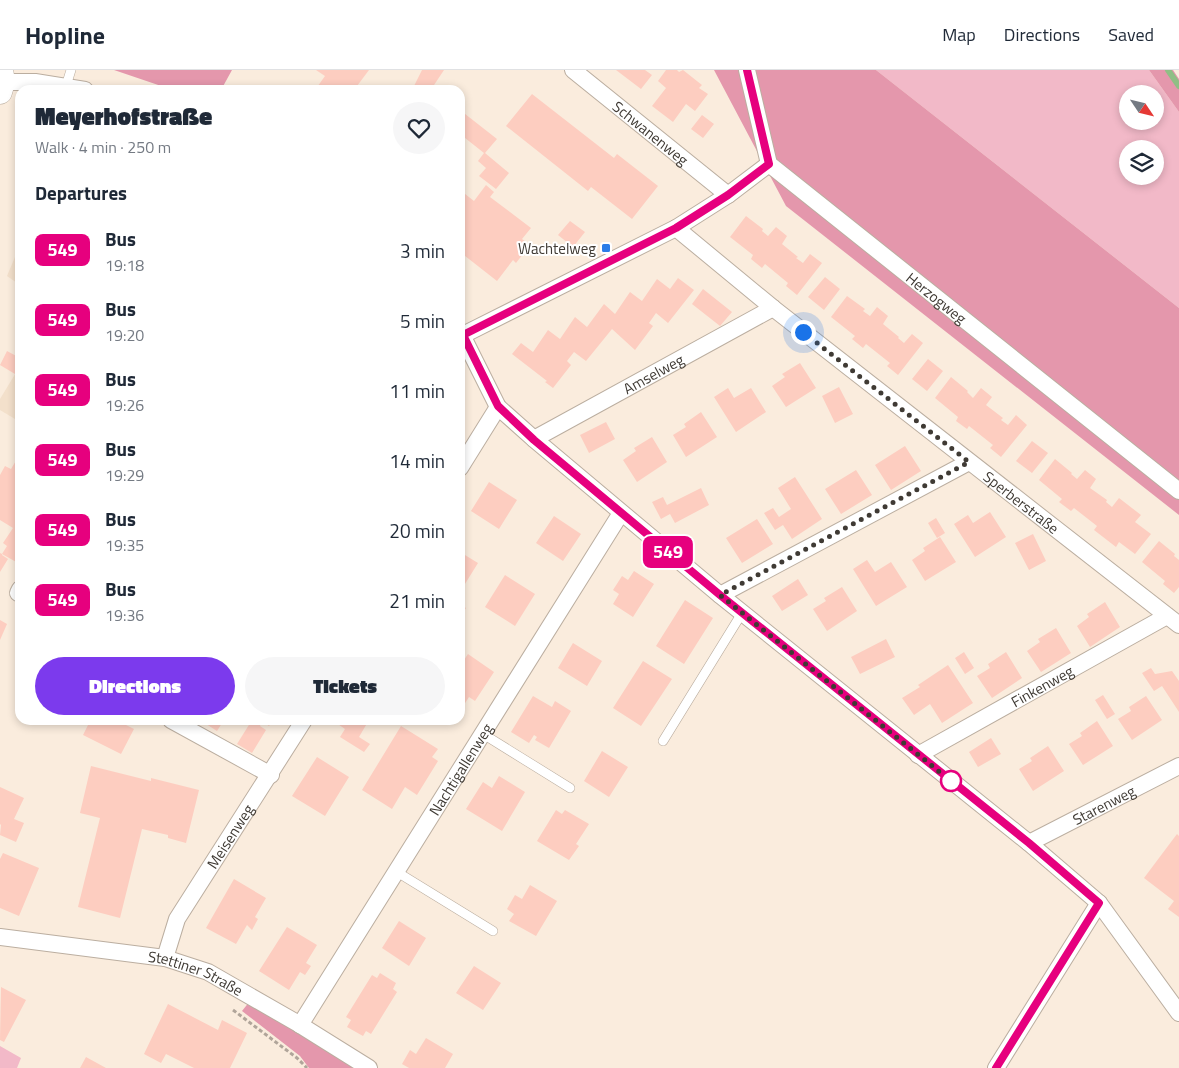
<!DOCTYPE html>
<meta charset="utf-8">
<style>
:root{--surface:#fff;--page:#f6f6f7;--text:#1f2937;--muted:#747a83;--line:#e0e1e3;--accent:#7c3aed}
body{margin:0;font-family:"Titillium Web",sans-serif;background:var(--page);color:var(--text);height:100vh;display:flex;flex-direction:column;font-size:19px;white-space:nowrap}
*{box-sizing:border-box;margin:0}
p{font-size:16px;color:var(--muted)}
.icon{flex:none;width:28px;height:28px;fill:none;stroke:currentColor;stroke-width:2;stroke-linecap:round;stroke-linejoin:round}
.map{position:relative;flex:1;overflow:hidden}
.panel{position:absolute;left:15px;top:15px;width:450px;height:640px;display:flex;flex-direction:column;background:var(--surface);border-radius:15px;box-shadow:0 2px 8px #0003}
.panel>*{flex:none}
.badge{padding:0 10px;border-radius:8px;font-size:18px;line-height:32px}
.needle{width:32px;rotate:125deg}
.tools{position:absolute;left:1119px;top:15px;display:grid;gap:10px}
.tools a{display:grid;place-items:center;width:45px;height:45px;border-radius:50%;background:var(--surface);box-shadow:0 2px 8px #0003;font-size:25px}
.you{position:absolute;width:25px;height:25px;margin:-12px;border:4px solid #fff;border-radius:50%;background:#1a73e8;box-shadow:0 0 0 8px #1a73e833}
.map>.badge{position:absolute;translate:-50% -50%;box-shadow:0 0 0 2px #fff}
h2{padding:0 20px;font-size:19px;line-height:45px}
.round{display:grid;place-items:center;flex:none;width:52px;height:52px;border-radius:26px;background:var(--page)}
.head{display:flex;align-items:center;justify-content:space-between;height:85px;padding:0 20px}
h1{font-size:24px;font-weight:800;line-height:38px}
.button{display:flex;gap:10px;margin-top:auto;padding:10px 20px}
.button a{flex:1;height:58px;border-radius:30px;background:var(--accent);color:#fff;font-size:20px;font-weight:800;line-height:58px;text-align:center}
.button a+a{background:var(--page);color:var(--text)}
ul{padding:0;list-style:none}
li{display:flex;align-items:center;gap:15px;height:70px;padding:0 20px}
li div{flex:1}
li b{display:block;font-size:19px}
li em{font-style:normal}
li .badge{min-width:55px;font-weight:700;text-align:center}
header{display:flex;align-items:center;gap:30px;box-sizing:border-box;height:70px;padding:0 25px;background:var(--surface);border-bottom:1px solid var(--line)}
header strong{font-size:24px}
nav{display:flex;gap:28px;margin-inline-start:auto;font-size:18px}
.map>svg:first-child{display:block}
</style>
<header>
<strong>Hopline</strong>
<nav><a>Map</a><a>Directions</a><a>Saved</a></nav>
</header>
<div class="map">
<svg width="1179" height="998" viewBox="0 0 1179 998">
<rect width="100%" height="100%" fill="#faecdd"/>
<path fill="#f3e0cb" d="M20 175V215L7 206Z
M20 296V352L0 340V329Z"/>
<path fill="#f2b9c8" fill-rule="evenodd" d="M876 0H1149L1179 42V238ZM1128 24H1155V51H1128ZM1128 79H1155V106H1128Z
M0 976 21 988 17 998H0Z"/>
<path fill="#e497ac" d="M114 0H232L221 20H173Z
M714 0H876L1179 238V445L786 136Z
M1149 0H1173L1179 9V42Z
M250 931 362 998H309L300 986 242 941Z"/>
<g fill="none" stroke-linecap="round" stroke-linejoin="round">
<path stroke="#8fbf85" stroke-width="6" d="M1168 0 1179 16"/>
</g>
<path fill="#fdcdc0" d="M316 0H369L354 20H315L325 6Z
M422 0H444L432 18 434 20H412Z
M616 0H645L652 5 641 19Z
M666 0H677L679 2 683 0 702 15 699 18 708 24 695 41 686 34 673 52 652 36 666 18 658 11Z
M532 24 614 88 617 84 658 116 632 149 591 117 588 121 506 56Z
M460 40 497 69 485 83 509 103 496 119 479 106 486 98 478 91 484 83 460 64Z
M702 45 714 54 703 68 691 59Z
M486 115 494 122 490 127 531 158 522 169 530 175 516 193 513 190 497 211 460 182V154L462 151 460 149V120L474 131Z
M746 146 763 159 762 161 768 166 776 157 787 166 782 174 798 187 796 188 803 193 810 184 822 193 797 225 786 216 788 213 765 194 762 198 751 189 753 185 730 167Z
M570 151 585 162 573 177 558 165Z
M825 207 840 219 824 240 808 227Z
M678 208 694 220 668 253 656 243 649 253 653 256 635 280 612 259 586 291 574 282 567 291 571 295 553 318 545 312 547 311 512 284 521 273 533 282 548 260 560 269 575 247 587 257 604 234 615 244 630 222 642 231 657 209 670 219Z
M703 219 732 242 720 256 692 234Z
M847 226 865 239 863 241 870 246 877 237 888 246 883 254 899 267 898 268 904 273 912 264 923 273 898 305 887 296 890 293 866 274 863 278 852 269 855 266 831 247Z
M7 281 20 288V297L15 304 0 295Z
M928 289 943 301 927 321 912 309Z
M800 293 816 318 786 337 772 316 785 307 782 304Z
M951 307 968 321 967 322 973 328 981 318 992 327 986 335 1003 348 1001 350 1008 355 1016 345 1027 355 1001 387 990 378 993 375 969 356 967 359 956 351 958 347 935 328Z
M839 317 853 344 835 353 822 326Z
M728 318 734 328 751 318 766 342 736 362 714 327Z
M701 342 717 367 686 387 673 365 686 357 684 354Z
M606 352 615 369 589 383 580 365Z
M652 367 667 392 637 412 623 390 636 381 634 378Z
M1032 371 1048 383 1032 403 1016 391Z
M905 376 921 401 891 420 875 395Z
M20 384V457L19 456 16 461 20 463V479L18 483 20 484V490L18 493 2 484V485L8 489 0 502V483L2 484 7 476 3 473 13 458 0 450V405L5 396 11 399Z
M1055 389 1072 403 1071 404 1077 409 1085 400 1096 409 1090 418 1107 430 1106 432 1112 437 1119 428 1141 445 1135 452 1151 464 1135 484 1119 472 1116 477 1094 460 1097 456 1074 438 1071 441 1059 432 1062 429 1039 410Z
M856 400 872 425 841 444 825 419Z
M795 407 822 449 792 469 783 455 775 460 764 443 773 438 779 447 791 439 778 418Z
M489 412 517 430 499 459 471 441Z
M701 418 709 435 675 453 670 444 661 449 652 432 663 427 667 435Z
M990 442 1006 467 975 487 954 454 968 445 973 453Z
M554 446 581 464 563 491 536 473Z
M936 448 945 463 937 468 928 453Z
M757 449 773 474 742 493 726 468Z
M1033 464 1046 491 1029 500 1015 473Z
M940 467 956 492 925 511 912 490 925 481 923 478Z
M1159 471 1175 484 1174 486 1179 490V517L1174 523 1163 514 1165 511 1142 492Z
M460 482 478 493 460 522Z
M867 490 875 502 891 492 907 517 876 536 853 499Z
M634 501 654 514 633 547 613 534 619 524 613 520 622 506 628 510Z
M505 505 535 524 515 556 485 537Z
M798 509 808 525 782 541 772 526Z
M842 517 857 541 827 561 813 539 826 531 824 528Z
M685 530 713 548 684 594 656 576Z
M1105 532 1120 557 1090 577 1077 556 1089 547 1087 544Z
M460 534 466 538 460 547Z
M0 550 7 554 0 570Z
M1056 558 1071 583 1041 602 1027 581 1040 572 1038 569Z
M886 569 895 587 860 604 851 587Z
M573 573 602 591 587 616 558 598Z
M964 582 974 598 965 604 955 588Z
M1006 582 1022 608 992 628 977 606 990 598 988 594Z
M468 584 494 602 475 631 469 627 460 641V596Z
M643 591 672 609 641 656 613 638Z
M948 595 973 633 942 653 930 634 914 645 902 628 920 617 918 615Z
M1151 598 1155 604 1172 601 1179 611V642L1162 616 1154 621 1142 603Z
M1103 625 1115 644 1107 649 1095 630Z
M533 626 552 637 555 631 571 641 549 678 535 670 537 667 534 665 529 673 511 662Z
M1146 626 1162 650 1132 670 1118 649 1131 641 1129 637Z
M94 650H116L134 659 121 684 83 665 90 651 93 653Z
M204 650H224L217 661 203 652Z
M252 650H273L269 656 262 651 260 656 266 660 252 683 237 674Z
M332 650H369L359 667 370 674 364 682 340 667 345 659Z
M1097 651 1113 676 1083 695 1069 674 1082 666 1080 663Z
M401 656 438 679 432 687 438 691 417 725 405 717 392 739 362 720Z
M991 668 1001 684 978 697 969 682Z
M1048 676 1064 701 1033 721 1019 699 1032 691 1030 688Z
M602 681 628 697 609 727 584 711Z
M317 687 349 707 325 746 292 726Z
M91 696 151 711V708L199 720 186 773 168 768V765L142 759 120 848 78 837 100 748 80 743Z
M499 706 525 722 502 761 466 739 483 712 492 718Z
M0 717 24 728 14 749 24 753 16 772 0 765 1 755 0 754Z
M556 740 562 744 565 740 589 754 576 774 579 776 569 790 537 771Z
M1177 764 1179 766V847L1168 839 1174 831 1144 808Z
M3 783 39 798 19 846 0 838V789Z
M234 809 266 828 255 847 258 849 252 860 247 855 236 874 206 858Z
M530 815 557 831 536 866 509 851 514 844 507 839 515 825 522 829Z
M399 851 426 868 409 896 382 878Z
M287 857 317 875 306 893 311 896 305 905 300 902 289 920 259 901Z
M474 896 501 913 483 940 456 923Z
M380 903 396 913 393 919 397 922 371 964 366 961 363 966 347 957 351 950 346 947 372 905 377 908Z
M1 917 26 930 4 972 0 970Z
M168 934 218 960 222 950 247 963 230 998H194L166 984 161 993 144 984Z
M426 968 453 984 445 998H409L402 994 410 980 416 984Z
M86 987 106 998H80Z"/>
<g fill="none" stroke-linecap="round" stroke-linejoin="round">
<g stroke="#bbaea0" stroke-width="10">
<path id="service" d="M66 16 71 0
M483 664 570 718
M663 671 742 543
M397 802 493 861"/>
</g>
<g stroke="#bbaea0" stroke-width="18">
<g id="minor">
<path id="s1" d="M573 0 728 125"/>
<path id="s2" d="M747 0 769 94 1179 421"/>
<path d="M3 12H35L85 20"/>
<path id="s3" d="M676 158 773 238 1179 555"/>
<path d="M460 261 498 337 534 369 720 525 1029 773 1099 833 1179 943"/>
<path d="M463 265 676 158 728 125 769 94"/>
<path id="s4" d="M534 369 773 238"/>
<path d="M460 398 498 337"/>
<path d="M18 523 20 519"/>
<path d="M720 525 969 392"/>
<path d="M171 650 271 705"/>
<path id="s5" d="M918 685 1167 546"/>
<path id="s6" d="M1029 773 1179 696"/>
<path id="s7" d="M0 867 165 888 208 902 297 953 369 998"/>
<path id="s8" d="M165 888 177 849 304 650"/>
<path id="s9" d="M300 955 621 443"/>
<path d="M996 998 1099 833"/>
</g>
</g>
<g stroke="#bbaea0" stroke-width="25">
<path id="secondary" d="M0 22 3 12 1 0"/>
</g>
<path stroke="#b0a59a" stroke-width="3" stroke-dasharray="4 2.5" stroke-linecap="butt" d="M233 940 297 988 307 998"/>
<use href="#service" stroke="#fff" stroke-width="9"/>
<use href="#minor" stroke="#fff" stroke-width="16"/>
<use href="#secondary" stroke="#fff" stroke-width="24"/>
</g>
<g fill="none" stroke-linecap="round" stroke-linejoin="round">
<g stroke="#fff" stroke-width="11">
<path id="line" d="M747 0 769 94 728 125 676 158 463 265 498 336 534 370 720 525 1029 773 1099 833 996 998"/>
</g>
<use href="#line" stroke="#e6007e" stroke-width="8"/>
<path stroke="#3f3a34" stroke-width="5" stroke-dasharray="0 9" d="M803 262 969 392 720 525 951 711"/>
</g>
<rect fill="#2c7de8" stroke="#fff" stroke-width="2" x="601" y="173" width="10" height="10" rx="2.5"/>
<circle fill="#fff" stroke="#e6007e" stroke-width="2.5" cx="951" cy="711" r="10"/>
<g text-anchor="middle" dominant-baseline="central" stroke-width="4" stroke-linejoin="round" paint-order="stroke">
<g font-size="15" fill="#3f3a34" stroke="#fff">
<text stroke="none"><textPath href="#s1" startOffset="100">Schwanenweg</textPath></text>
<text stroke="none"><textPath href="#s2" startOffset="311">Herzogweg</textPath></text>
<text stroke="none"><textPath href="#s4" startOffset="136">Amselweg</textPath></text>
<text stroke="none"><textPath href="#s3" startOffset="441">Sperberstraße</textPath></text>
<text stroke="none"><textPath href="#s5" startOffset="142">Finkenweg</textPath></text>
<text stroke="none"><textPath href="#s9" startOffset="302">Nachtigallenweg</textPath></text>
<text stroke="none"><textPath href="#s6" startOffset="84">Starenweg</textPath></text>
<text stroke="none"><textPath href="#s8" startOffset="139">Meisenweg</textPath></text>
<text stroke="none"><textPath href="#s7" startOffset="200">Stettiner Straße</textPath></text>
</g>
<g font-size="15" fill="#3f3a34" stroke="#fff" text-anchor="end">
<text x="596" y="178">Wachtelweg</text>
</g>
</g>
</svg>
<div class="tools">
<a><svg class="needle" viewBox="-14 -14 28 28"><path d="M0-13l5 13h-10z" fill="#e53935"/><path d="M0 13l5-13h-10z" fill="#747a83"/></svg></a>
<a><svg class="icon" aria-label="layers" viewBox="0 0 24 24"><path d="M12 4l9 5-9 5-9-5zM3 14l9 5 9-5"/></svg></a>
</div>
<div class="you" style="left:803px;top:262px"></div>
<b class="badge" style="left:668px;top:482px;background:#e6007e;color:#fff">549</b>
<section class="panel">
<div class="head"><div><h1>Meyerhofstraße</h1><p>Walk · 4 min · 250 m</p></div><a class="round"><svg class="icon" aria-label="heart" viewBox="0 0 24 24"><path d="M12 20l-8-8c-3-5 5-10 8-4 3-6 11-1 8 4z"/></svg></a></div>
<h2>Departures</h2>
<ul>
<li><span class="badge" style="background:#e6007e;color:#fff">549</span><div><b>Bus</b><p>19:18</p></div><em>3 min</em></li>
<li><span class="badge" style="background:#e6007e;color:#fff">549</span><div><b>Bus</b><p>19:20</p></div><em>5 min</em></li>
<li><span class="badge" style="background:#e6007e;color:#fff">549</span><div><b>Bus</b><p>19:26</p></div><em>11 min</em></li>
<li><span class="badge" style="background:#e6007e;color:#fff">549</span><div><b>Bus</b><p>19:29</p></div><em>14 min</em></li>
<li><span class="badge" style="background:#e6007e;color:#fff">549</span><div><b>Bus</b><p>19:35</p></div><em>20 min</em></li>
<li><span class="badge" style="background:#e6007e;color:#fff">549</span><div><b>Bus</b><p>19:36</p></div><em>21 min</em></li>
</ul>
<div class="button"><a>Directions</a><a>Tickets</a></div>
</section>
</div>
